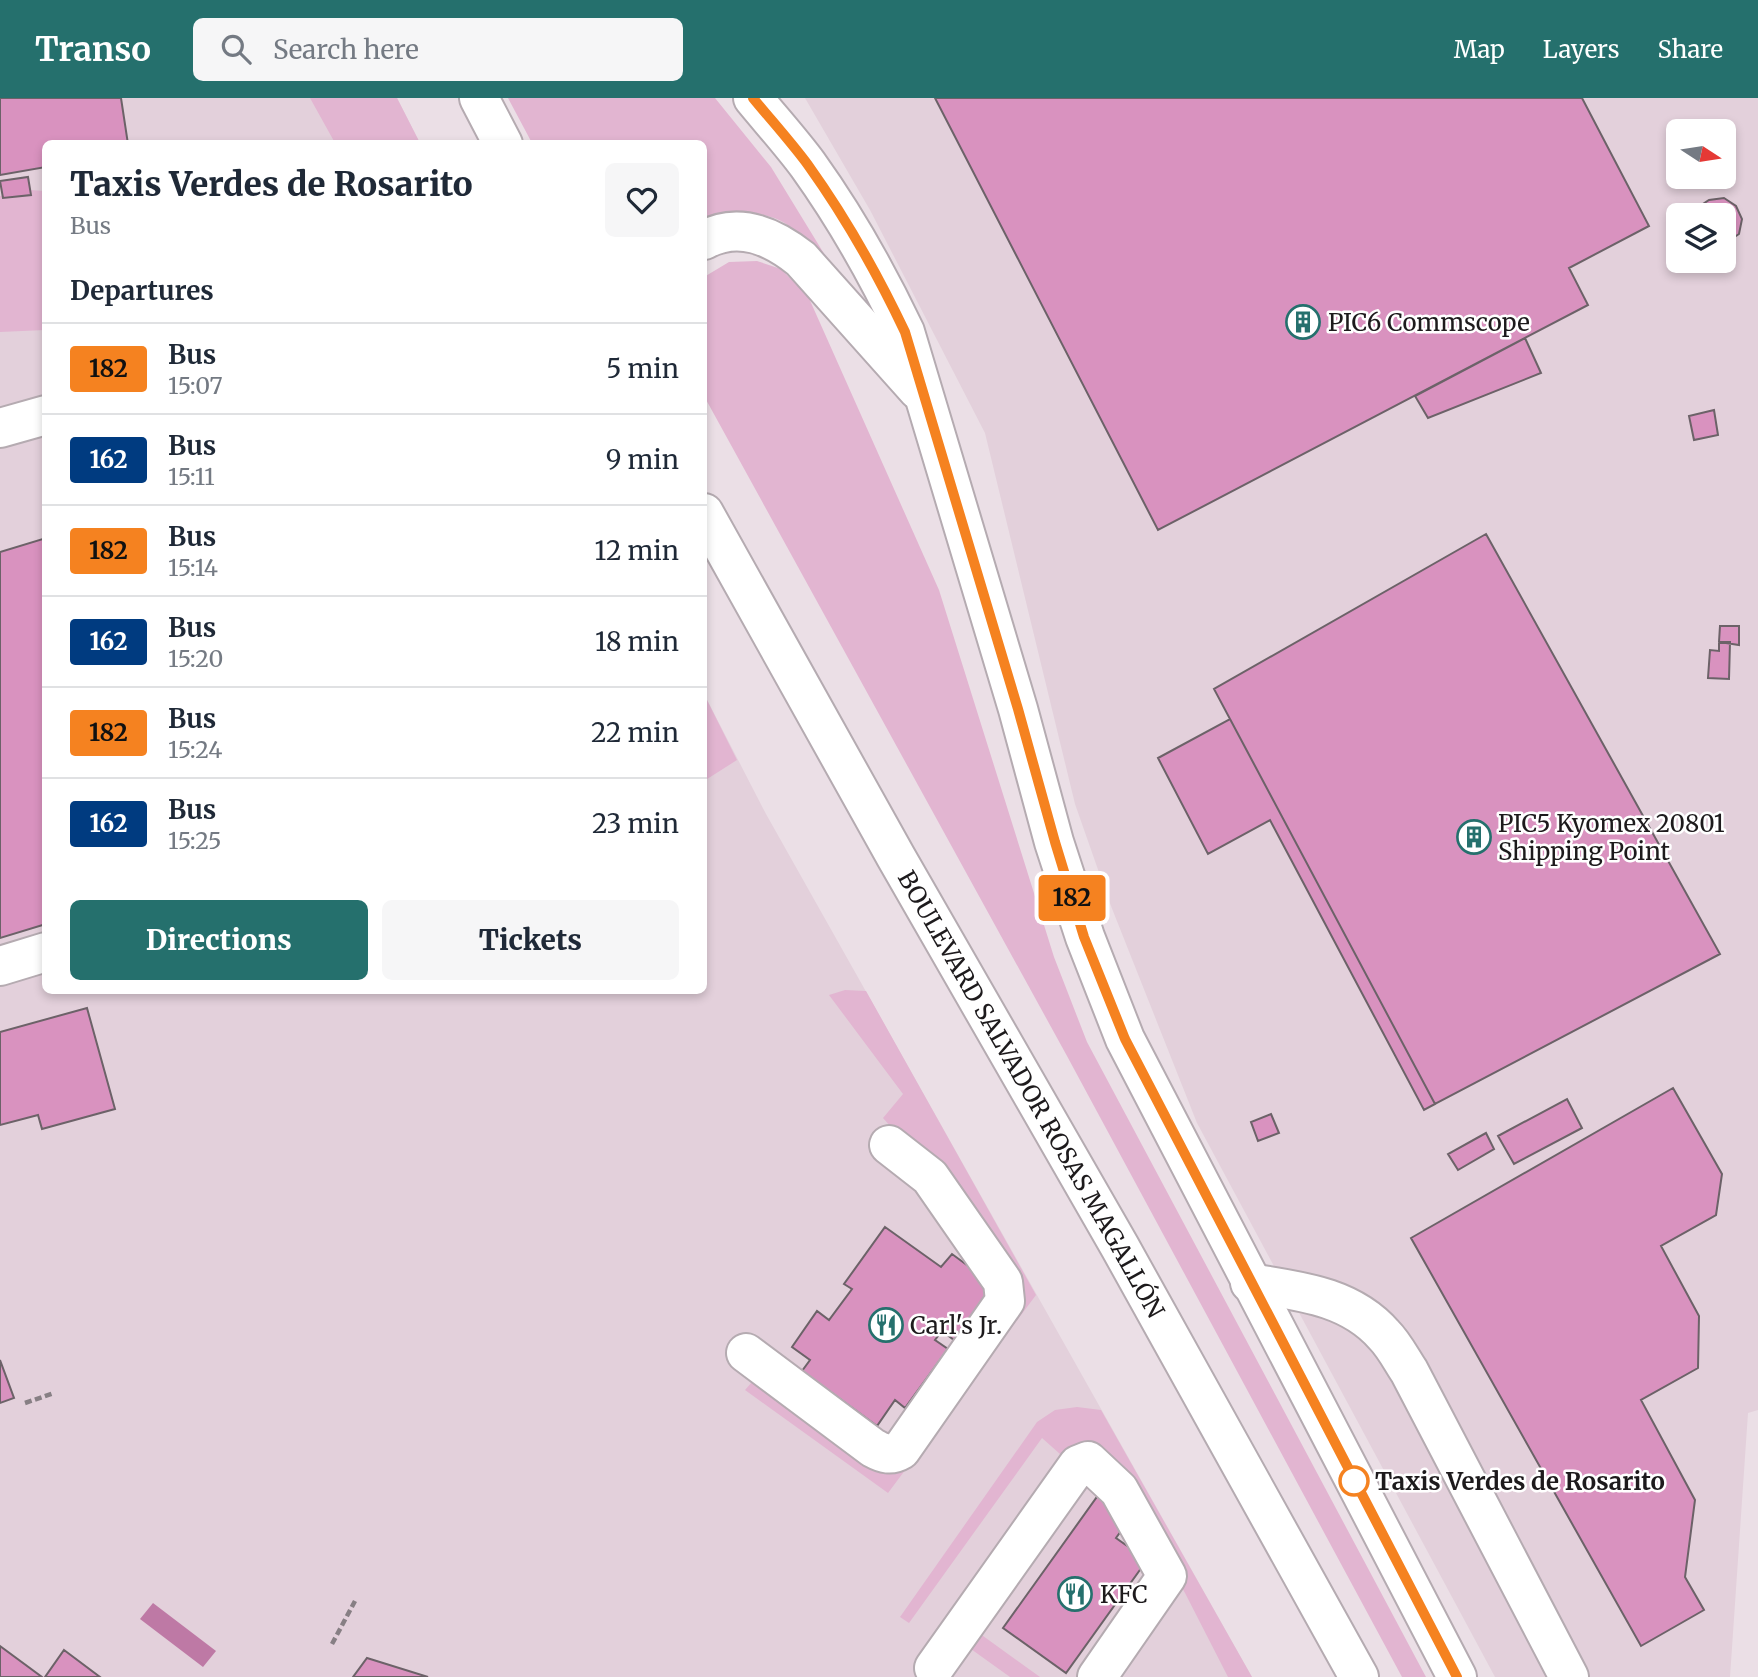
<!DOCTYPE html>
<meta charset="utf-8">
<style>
:root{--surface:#fff;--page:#f6f6f7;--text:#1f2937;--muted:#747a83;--line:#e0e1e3;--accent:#25706d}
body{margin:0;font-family:Merriweather,serif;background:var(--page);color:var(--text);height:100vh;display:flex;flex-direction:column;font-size:26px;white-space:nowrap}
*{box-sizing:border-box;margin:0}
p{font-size:23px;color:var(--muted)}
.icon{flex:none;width:38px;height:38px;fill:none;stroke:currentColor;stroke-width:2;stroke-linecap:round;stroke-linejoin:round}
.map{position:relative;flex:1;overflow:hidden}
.sheet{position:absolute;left:42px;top:42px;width:665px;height:854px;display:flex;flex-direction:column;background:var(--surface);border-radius:10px;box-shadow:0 4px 10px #0003}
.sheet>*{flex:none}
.badge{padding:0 14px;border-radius:5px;font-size:24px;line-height:46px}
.needle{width:46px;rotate:102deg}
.controls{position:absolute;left:1666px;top:21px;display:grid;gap:14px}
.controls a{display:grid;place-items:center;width:70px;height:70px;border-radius:10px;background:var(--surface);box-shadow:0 4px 10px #0003;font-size:35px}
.map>.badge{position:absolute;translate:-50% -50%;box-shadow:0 0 0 4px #fff}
h2{padding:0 28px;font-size:26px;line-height:63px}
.round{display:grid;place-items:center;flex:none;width:74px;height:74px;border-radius:10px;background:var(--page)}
.summary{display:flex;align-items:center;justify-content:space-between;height:119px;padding:0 28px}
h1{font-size:33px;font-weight:800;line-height:52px}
.action{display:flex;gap:14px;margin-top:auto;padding:14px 28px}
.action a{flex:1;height:80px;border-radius:10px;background:var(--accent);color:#fff;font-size:28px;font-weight:800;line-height:80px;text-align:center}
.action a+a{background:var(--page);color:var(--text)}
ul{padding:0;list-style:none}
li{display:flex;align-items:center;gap:21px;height:91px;padding:0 28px;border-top:2px solid var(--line)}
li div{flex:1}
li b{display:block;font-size:26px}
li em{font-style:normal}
li .badge{min-width:77px;font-weight:700;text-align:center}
header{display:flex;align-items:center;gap:42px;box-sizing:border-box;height:98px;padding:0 35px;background:var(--accent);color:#fff}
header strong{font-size:33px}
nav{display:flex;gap:38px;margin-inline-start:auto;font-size:24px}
.search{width:490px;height:63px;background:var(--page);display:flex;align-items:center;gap:18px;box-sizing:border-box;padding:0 24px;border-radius:10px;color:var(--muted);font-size:26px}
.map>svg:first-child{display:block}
</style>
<header>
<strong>Transo</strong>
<div class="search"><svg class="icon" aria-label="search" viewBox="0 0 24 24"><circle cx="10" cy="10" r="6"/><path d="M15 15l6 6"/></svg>Search here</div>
<nav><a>Map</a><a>Layers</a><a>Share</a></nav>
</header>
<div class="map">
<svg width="1758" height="1579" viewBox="0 0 1758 1579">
<rect width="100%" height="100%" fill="#ebdfe6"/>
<path fill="#e3d0db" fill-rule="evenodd" d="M0 0H397L420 45 46 46V892H704V596L766 716 1252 1579H0Z
M805 0H1758V1312L1748 1315 1730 1579H1495L1197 1025 1109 803 1075 706 985 335 870 112ZM1678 33H1724V79H1678ZM1678 117H1724V163H1678Z"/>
<path fill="#e2b5d1" d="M310 0H397L420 45H335Z
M508 0H715L771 69 842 185C825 166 802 133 779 122 756 112 726 113 704 121V46L532 45Z
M30 92 45 93V232L0 234V98Z
M757 163 781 171 808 198 939 492 1054 859 1087 944 1426 1579H1402L1067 958 704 298V179L729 164Z
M704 596 737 662 704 683Z
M845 892 866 893 1036 1197 888 1395 745 1292 759 1276 872 1358 1012 1208 918 1059 883 1020 903 996 829 897Z
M1077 1309 1101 1312 1252 1579H1228L1185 1495 1105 1353 1069 1364 1042 1340 909 1525 900 1519 1037 1324 1055 1312Z
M961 1522 1040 1579H1010L950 1536Z"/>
<path fill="#be79a5" d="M153 1505 216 1553 203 1569 140 1521Z"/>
<path fill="#d992bf" stroke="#6c6268" stroke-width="2" d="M0 0H121L128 46H46V69L0 77Z
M935 0H1582L1649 128 1569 170 1588 207 1158 432Z
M28 79 31 97 3 100 0 83Z
M1724 100 1736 108 1742 121 1739 136 1724 146V117H1697L1703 106 1709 102Z
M1525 240 1541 275 1428 320 1415 298Z
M1714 312 1718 337 1694 342 1689 318Z
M1486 436 1720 856 1435 1006 1214 591Z
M46 440V826L0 840V454Z
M1720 528H1739V547L1719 544Z
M1719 544H1730L1729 581 1708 580 1710 552 1719 553Z
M1230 621 1435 1006 1424 1012 1270 722 1208 756 1158 660Z
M87 910 115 1011 42 1031 38 1017 0 1027V934Z
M1673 990 1722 1076 1716 1117 1661 1148 1699 1218 1698 1270 1641 1302 1695 1402 1685 1479 1704 1512 1641 1548 1411 1140Z
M1567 1001 1582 1030 1514 1066 1498 1038Z
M1271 1016 1279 1035 1258 1043 1251 1024Z
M1486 1035 1494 1051 1458 1072 1448 1056Z
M885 1129 941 1169 952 1156 994 1187 954 1242 942 1233 935 1242 948 1251 905 1310 895 1302 877 1328 802 1273 810 1262 792 1249 817 1213 829 1222 852 1191 844 1186Z
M0 1262 14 1300 0 1305Z
M1099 1396 1131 1419 1116 1440 1147 1462 1066 1575 1003 1530Z
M0 1548 42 1579H0Z
M64 1552 100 1579H45Z
M367 1560 428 1579H353Z"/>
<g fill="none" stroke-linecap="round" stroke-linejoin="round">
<g stroke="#b5abb1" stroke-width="42">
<path id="minor" d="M0 330 46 317
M0 868 46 854
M1250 1185C1299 1193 1350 1198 1384 1237 1394 1247 1401 1261 1409 1273L1569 1579
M746 1255 873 1350C884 1356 891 1358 901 1352L1005 1203 1003 1184 930 1079 889 1047
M934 1570 1078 1367 1088 1363 1119 1392 1167 1478 1097 1579"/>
</g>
<g stroke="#b5abb1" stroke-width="42">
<g id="highway">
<path d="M479 0 503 46"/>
<path d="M753 0C771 22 791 44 808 67 846 120 877 175 905 234L1018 611 1054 744 1085 839 1125 941 1457 1579"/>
<path d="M704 142C739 123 772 138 801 161L918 292"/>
<path id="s1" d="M704 415 896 759 1120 1149 1359 1579"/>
</g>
</g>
<path stroke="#877f84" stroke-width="4.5" stroke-dasharray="7 3.5" stroke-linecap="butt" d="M25 1305 54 1295
M332 1546 355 1503"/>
<use href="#minor" stroke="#fff" stroke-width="38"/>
<use href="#highway" stroke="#fff" stroke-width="38"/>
</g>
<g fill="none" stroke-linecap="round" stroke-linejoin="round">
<g stroke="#fff" stroke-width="16">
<path id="line" d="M753 0C771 22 791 44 808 67 846 120 877 175 905 234L1018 611 1055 744 1084 839 1125 941 1457 1579"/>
</g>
<use href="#line" stroke="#f58220" stroke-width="10"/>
</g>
<defs>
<g id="building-ring" transform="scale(1.75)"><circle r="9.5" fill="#fff" stroke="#25706d" stroke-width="1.5"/><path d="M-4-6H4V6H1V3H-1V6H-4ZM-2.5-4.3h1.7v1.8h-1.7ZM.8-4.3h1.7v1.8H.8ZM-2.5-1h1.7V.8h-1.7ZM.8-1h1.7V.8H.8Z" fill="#25706d"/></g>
<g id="restaurant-ring" transform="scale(1.75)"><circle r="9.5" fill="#fff" stroke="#25706d" stroke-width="1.5"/><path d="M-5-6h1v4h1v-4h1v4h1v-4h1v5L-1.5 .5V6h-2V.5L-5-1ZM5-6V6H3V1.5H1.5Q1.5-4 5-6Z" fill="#25706d"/></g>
</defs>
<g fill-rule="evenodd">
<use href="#building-ring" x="1303" y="224"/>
<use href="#building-ring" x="1474" y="739"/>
<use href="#restaurant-ring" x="886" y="1227"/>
<use href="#restaurant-ring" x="1075" y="1496"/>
</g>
<circle fill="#fff" stroke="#f58220" stroke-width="3.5" cx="1354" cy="1383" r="14"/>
<g text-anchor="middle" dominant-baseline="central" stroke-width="5" stroke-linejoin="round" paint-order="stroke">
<g font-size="24" fill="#1d1a1c" stroke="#fff" text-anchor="start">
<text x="1328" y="224">PIC6 Commscope</text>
<text x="1498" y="725">PIC5 Kyomex 20801<tspan x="1498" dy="28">Shipping Point</tspan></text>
<text x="910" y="1227">Carl's Jr.</text>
<text x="1100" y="1496">KFC</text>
</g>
<g font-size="24" fill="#1d1a1c" stroke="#fff">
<text stroke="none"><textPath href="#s1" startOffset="667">BOULEVARD SALVADOR ROSAS MAGALLÓN</textPath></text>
</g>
<g font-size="24" font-weight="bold" fill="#1d1a1c" stroke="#fff" text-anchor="start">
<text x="1375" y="1383">Taxis Verdes de Rosarito</text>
</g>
</g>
</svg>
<div class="controls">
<a><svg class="needle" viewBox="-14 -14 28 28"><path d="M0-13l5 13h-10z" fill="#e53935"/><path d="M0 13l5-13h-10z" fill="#747a83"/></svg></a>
<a><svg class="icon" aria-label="layers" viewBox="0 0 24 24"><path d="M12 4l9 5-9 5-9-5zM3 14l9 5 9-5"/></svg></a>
</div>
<b class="badge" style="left:1072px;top:800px;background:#f58220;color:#111">182</b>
<section class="sheet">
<div class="summary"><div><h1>Taxis Verdes de Rosarito</h1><p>Bus</p></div><a class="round"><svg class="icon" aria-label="heart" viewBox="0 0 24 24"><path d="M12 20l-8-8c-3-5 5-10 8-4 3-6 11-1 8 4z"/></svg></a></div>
<h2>Departures</h2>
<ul>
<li><span class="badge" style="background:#f58220;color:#111">182</span><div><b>Bus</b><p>15:07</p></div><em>5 min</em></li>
<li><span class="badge" style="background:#003b80;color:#fff">162</span><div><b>Bus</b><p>15:11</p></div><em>9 min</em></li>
<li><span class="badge" style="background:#f58220;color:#111">182</span><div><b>Bus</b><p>15:14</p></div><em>12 min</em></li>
<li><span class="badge" style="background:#003b80;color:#fff">162</span><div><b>Bus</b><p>15:20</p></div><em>18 min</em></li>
<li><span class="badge" style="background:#f58220;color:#111">182</span><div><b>Bus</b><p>15:24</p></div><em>22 min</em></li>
<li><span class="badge" style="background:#003b80;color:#fff">162</span><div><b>Bus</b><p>15:25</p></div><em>23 min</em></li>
</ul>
<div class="action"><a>Directions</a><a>Tickets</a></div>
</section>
</div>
